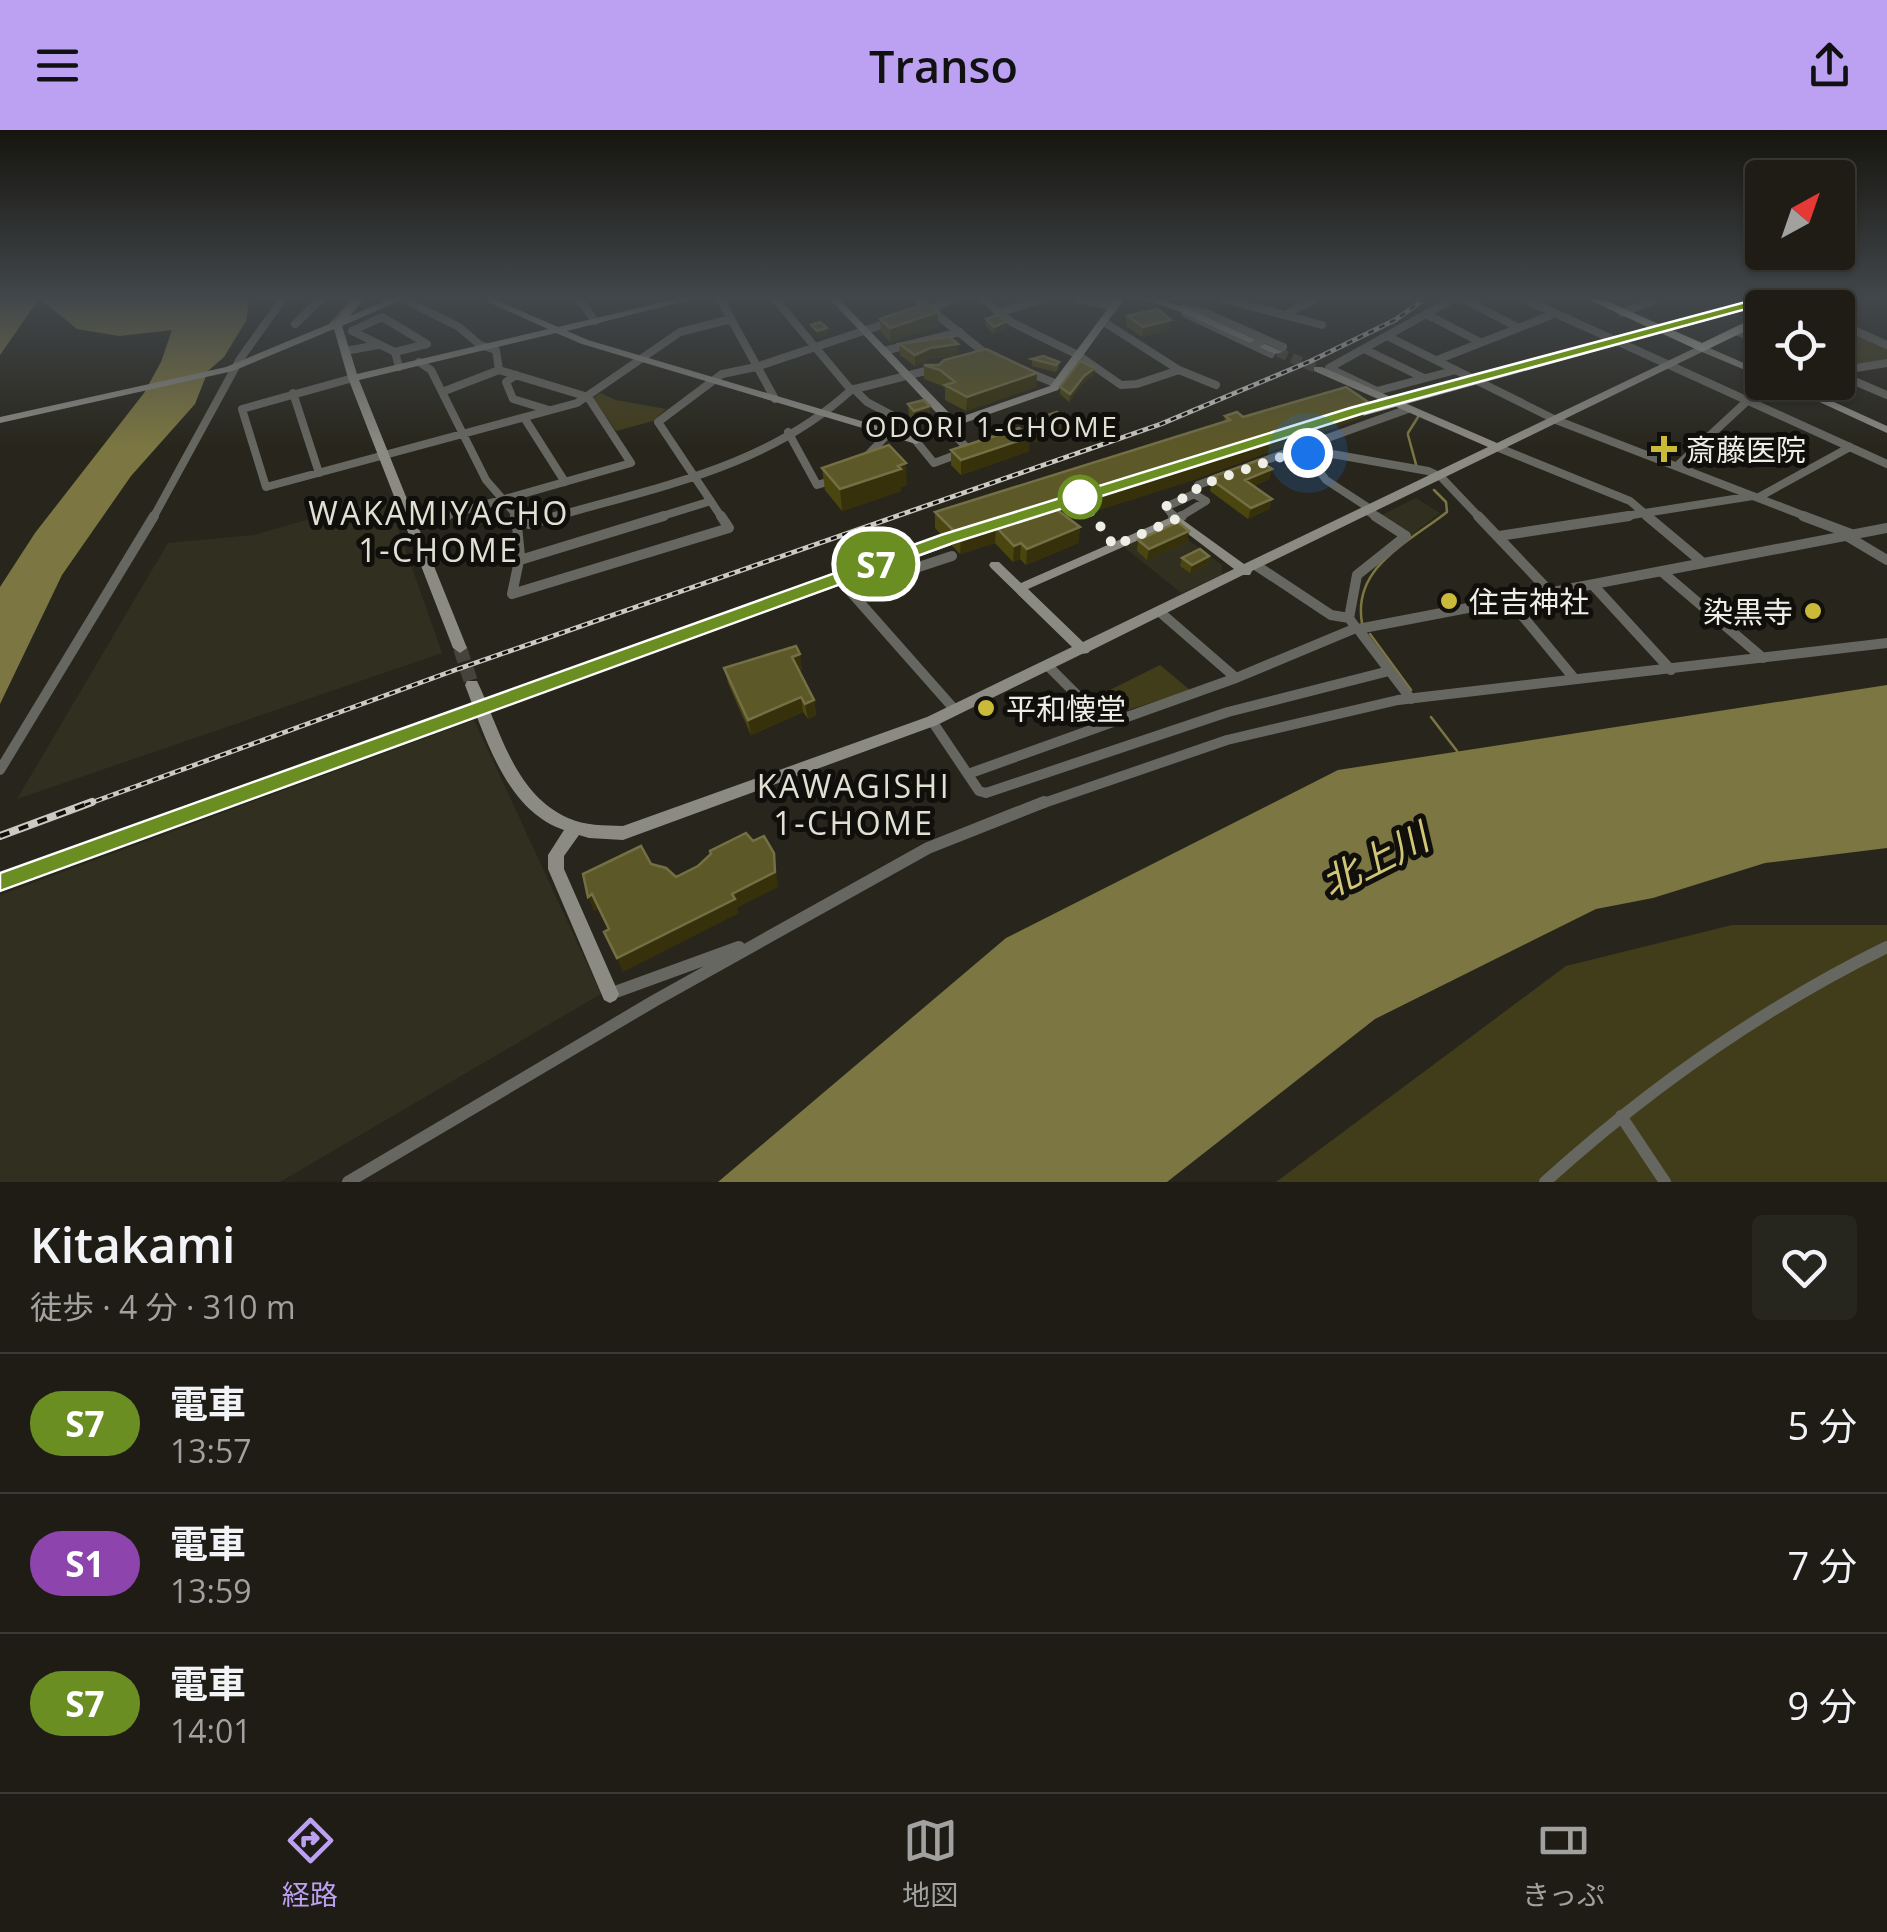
<!DOCTYPE html>
<html lang="ja">
<meta charset="utf-8">
<style>
:root{--surface:#1e1c15;--page:#26251e;--text:#f1f3f6;--muted:#a1a1a0;--line:#3c3a34;--accent:#bca0f2}
body{margin:0;font-family:"Open Sans","Noto Sans JP",sans-serif;background:var(--page);color:var(--text);height:100vh;display:flex;flex-direction:column;font-size:38px;white-space:nowrap}
*{box-sizing:border-box;margin:0}
p{font-size:32px;color:var(--muted)}
.icon{flex:none;width:55px;height:55px;fill:none;stroke:currentColor;stroke-width:2;stroke-linecap:round;stroke-linejoin:round}
.map{position:relative;height:1052px;overflow:hidden}
.drawer{display:flex;flex-direction:column;background:var(--surface);flex:1}
.drawer>*{flex:none}
.badge{padding:0 20px;border-radius:32px;font-size:35px;line-height:65px}
.needle{width:65px;rotate:40deg}
.fabs{position:absolute;left:1745px;top:30px;display:grid;gap:20px}
.fabs a{display:grid;place-items:center;width:110px;height:110px;border-radius:10px;background:var(--surface);box-shadow:0 2px 8px #0004,0 0 0 2px var(--line);font-size:50px}
.you{position:absolute;width:50px;height:50px;margin:-25px;border:8px solid #fff;border-radius:50%;background:#1a73e8;box-shadow:0 0 0 15px #1a73e833}
.map>.badge{position:absolute;translate:-50% -50%;box-shadow:0 0 0 5px #fff}
.round{display:grid;place-items:center;flex:none;width:105px;height:105px;border-radius:10px;background:var(--page)}
.head{display:flex;align-items:center;justify-content:space-between;height:170px;padding:0 30px}
h1{font-size:48px;font-weight:600;line-height:75px}
ul{padding:0;list-style:none}
li{display:flex;align-items:center;gap:30px;height:140px;padding:0 30px;border-top:2px solid var(--line)}
li div{flex:1}
li b{display:block;font-size:38px}
li em{font-style:normal}
li .badge{min-width:110px;font-weight:700;text-align:center}
header{display:flex;justify-content:space-between;align-items:center;height:130px;padding:0 30px;background:var(--accent);color:#111;font-size:45px;font-weight:600}
.dock{display:flex;justify-content:space-around;align-items:center;height:140px;border-top:2px solid var(--line);background:var(--surface);font-size:28px;color:var(--muted)}
.dock a{display:grid;justify-items:center;gap:5px}
.dock .active{color:var(--accent)}
.map>svg:first-child{display:block}
</style>
<header><svg class="icon" aria-label="menu" viewBox="0 0 24 24"><path d="M4 6h16M4 12h16M4 18h16"/></svg>Transo<svg class="icon" aria-label="share" viewBox="0 0 24 24"><path d="M12 15V3M7 8l5-5 5 5M5 13v7h14v-7"/></svg></header>
<div class="map">
<svg width="1887" height="1052" viewBox="0 0 1887 1052">
<rect width="100%" height="100%" fill="#28261c"/>
<path fill="#312f1f" d="M387 367 442 523 17 669 168 413 254 405Z
M1416 368 1440 383 1410 406 1380 386Z
M1163 400 1178 402 1222 435V445L1181 463 1124 417Z
M474 590 601 864 280 1052H0V765Z"/>
<path fill="#413c1a" d="M1854 202 1887 217V231L1838 238V209Z
M600 263 616 270 666 279 653 291 616 301 593 268Z
M1160 535 1190 560 1107 587 1090 570Z
M1732 795H1887V1052H1276L1566 836Z"/>
<path fill="#7c7642" d="M0 169H39L0 225Z
M40 169H249L246 191 224 227 208 241 195 274 131 346 62 445 0 574V457L35 403 144 263 161 232 172 200 119 206 77 199Z
M1887 555V718L1765 733 1653 768 1596 779 1375 889 1167 1052H718L1006 808 1338 640Z"/>
<g fill="none" stroke-linecap="round" stroke-linejoin="round">
<path stroke="#7c7642" stroke-width="2.5" d="M331 193 354 169
M1408 303 1418 287
M1408 305 1417 338
M1362 493C1352 437 1409 412 1447 382L1446 372 1434 360
M1370 504 1411 560
M1431 587 1457 621"/>
<path stroke="#46443a" stroke-width="10" stroke-dasharray="10 5" stroke-linecap="butt" d="M1278 222 1318 239"/>
<path stroke="#46443a" stroke-width="14" stroke-dasharray="14 6" stroke-linecap="butt" d="M460 518 472 555"/>
<path stroke="#676761" stroke-width="8" d="M403 169 459 197 480 215 496 220 499 240 588 267 631 333 438 388
M579 169 595 191
M720 169 775 269
M917 169 990 227
M983 169 1011 192 1078 225 1121 255 1137 254 1179 240
M1078 169 1114 177
M1223 169 1322 195
M1453 169 1329 238 1377 261 1456 240
M1463 169 1519 198
M1524 169 1887 334
M1783 169 1801 178
M1182 179 1206 183 1283 217
M923 181 955 169
M998 183 1043 169
M1289 183 1314 169
M1622 183 1656 169
M1186 184 1271 224
M1426 184 1480 212
M1104 192 1179 240 1216 255
M1838 193 1887 215
M295 194 321 169
M352 201 382 187 427 214 395 222
M352 201 395 222 399 237
M1736 201 1762 212
M1838 206 1853 199
M1389 207 1556 290 1810 388
M1366 220 1424 248
M345 221 378 215
M884 221 960 202
M1437 230 1554 184
M419 232 431 240 486 350 519 388
M1025 241 1057 254
M1838 241 1887 233
M1838 244 1887 265
M516 245 506 252 513 269 549 280
M353 248 242 279 266 357 577 273 680 202 731 189
M854 259 867 272 899 289 886 302
M851 260 937 238
M442 262 499 240
M293 263 319 343
M525 289 565 352
M788 302 817 355 837 349
M916 311 934 333 969 320 946 296
M1499 318 1630 371 1650 388
M1304 319 1428 341 1441 347 1480 388
M1304 320 1326 350 1372 380
M862 331 889 303
M1250 336 1408 279
M1677 336 1746 272 1786 252
M1194 364 1198 355 1225 345
M1759 367 1850 317
M1369 382 1378 388
M153 388 240 229 283 169
M550 388C657 357 766 338 851 260L775 169
M656 388 711 371
M722 388 658 292 722 244 756 237 893 191
M1175 388 1166 377 1194 364 1206 371 1178 388
M1613 388 1753 366"/>
<path stroke="#676761" stroke-width="10" d="M515 386 529 394 558 386
M516 386 520 426 512 464 729 398 721 386
M1173 386 1176 389 1182 386
M1478 386 1552 464
M1647 386 1702 432
M1803 386 1851 404
M414 395 447 386
M1845 405 1887 430
M1499 406 1629 386
M952 426 849 460 955 580
M520 430 664 386
M1257 436 1331 485 1349 488
M1661 441 1763 528
M1593 455 1671 540
M1511 472 1573 547
M1161 483 1236 548
M1049 537 1105 593
M1411 569 1358 499 1887 398
M932 591 979 661 986 663 1228 582 1389 541
M0 640 154 386
M968 644 1236 548 1356 498 1349 488 1357 445 1406 406 1375 386
M1038 675 1227 610 1398 570 1887 513"/>
<path stroke="#676761" stroke-width="12" d="M610 864 739 817
M1621 986 1665 1052
M348 1052 654 871 928 718 1044 672
M1545 1052C1649 958 1761 879 1887 817"/>
<path fill="#8c8b83" fill-rule="evenodd" d="M355 169H364L350 186 390 169H403L342 196 357 244 548 199 481 169H494L558 197 676 169H693L567 201 588 210 915 307 946 293 830 169H839L955 289 1050 256 1115 169H1124L1058 260 950 298 916 314 582 214 556 203 359 250 467 518 460 523 453 518 348 248 334 199 233 241 0 293V287L226 237 334 192Z
M1144 169H1159L1184 177 1283 222 1275 224 1178 181Z
M1699 216H1705L1762 241V247L1702 222 1252 441 1250 445H1243L1090 521 1088 523 1082 524 937 595 623 710 589 708 579 705 564 726V739L619 864 616 870 610 873 604 870 548 739V725L564 700C506 681 485 606 465 555L467 551H477C500 599 514 664 568 688 585 696 604 695 623 696L927 587 1072 517 991 438 989 435 991 432H999L1021 453 1176 385 1244 434 1488 317 1314 241V237H1322L1497 313ZM1175 394 1234 439 1083 512 1028 459Z
M1776 252H1790L1887 296V303Z"/>
<path fill="#c2c1b4" fill-rule="evenodd" d="M1587 169H1602L1702 213 1758 186H1762V193L1702 222Z
M1800 169H1817L1799 178H1782Z"/>
<g stroke="#cac9c2" stroke-width="5">
<path id="rail-far1" d="M1360 284 1777 169
M85 675 455 540 1161 294 1311 231 1395 190 1425 169
M225 675 950 413"/>
</g>
<g stroke="#cac9c2" stroke-width="8">
<path id="rail" d="M0 706 92 672
M0 756 231 672"/>
</g>
<use href="#rail-far1" stroke="#100f0b" stroke-width="2.5" stroke-dasharray="6" stroke-linecap="butt"/>
<use href="#rail" stroke="#100f0b" stroke-width="4" stroke-dasharray="10" stroke-linecap="butt"/>
<path stroke="#676761" stroke-width="8" d="M1254 215 1262 211"/>
</g>
<path fill="#4b4610" d="M938 180V196L890 212 881 202 880 189Z
M1127 186 1171 190 1169 200 1142 207 1126 196Z
M986 189 1007 191 1006 198 994 204 985 196Z
M899 214H958L957 225 930 229 915 236 900 225Z
M1032 229 1059 232 1058 239 1056 242 1032 236Z
M924 235 1037 243 1036 257 966 281 945 270V258L940 255 924 249Z
M1095 238 1094 245 1083 253 1069 272 1060 264V257Z
M908 274 930 276V287L915 292 909 285Z
M1225 286 1363 287 1193 350 1070 389 1080 397 1078 413 1026 435 1020 429 1013 432 995 413 960 424 935 398V382L1224 292Z
M1066 289 1065 300 1034 312 1029 308V321L961 345 951 335V320L1025 303V293Z
M822 338 907 355 901 357V361L842 381 825 360Z
M1272 339 1269 349 1254 356 1272 369 1269 379 1248 389 1210 361 1214 346Z
M1189 401 1187 412 1147 430 1137 421 1138 410Z
M1209 426 1208 434 1190 443 1180 436 1182 428Z
M724 538 802 539 799 541 814 570 816 585 808 589 803 582 751 605 728 553Z"/>
<path fill="#36310b" d="M938 180V196L890 212V198Z
M1171 190 1169 200 1142 207 1143 197Z
M1007 191 1006 198 994 204V197Z
M827 198V205L818 208 817 201Z
M958 214 957 225 930 229 915 236V225L930 218Z
M1095 238 1094 245 1083 253 1069 272 1070 264 1084 246Z
M1037 243 1036 257 966 281 967 267Z
M1368 272 1363 287 1193 350 1055 394 1056 379Z
M930 276V287L915 292 914 281Z
M1066 289 1065 300 1034 312 1035 301Z
M1030 307 1029 321 961 345V330Z
M906 333 907 355 901 357V361L842 381 840 359Z
M1272 339 1269 349 1243 361 1245 350Z
M1272 369 1269 379 1248 389 1251 378Z
M996 397 995 413 960 424 961 408Z
M1080 397 1078 413 1026 435 1027 419Z
M1189 401 1187 412 1147 430 1149 419Z
M1021 413 1020 429 1013 432 1014 416Z
M1209 426 1208 434 1190 443 1192 435Z
M800 524 802 539 795 542 792 527Z
M801 567 803 582 751 605 748 590Z
M814 570 816 585 808 589 805 574Z
M774 723 778 757 737 778 739 783 623 842 617 828Z
M592 764 599 779 594 781 588 767Z"/>
<path fill="#5d5827" stroke="#746f45" stroke-width="2.5" d="M928 173 938 180V182L890 198 880 189Z
M1157 179 1171 190 1143 197 1127 186Z
M997 185 1007 191 994 197 986 189Z
M820 192 827 198 817 201 811 195Z
M949 207 958 214 930 218 915 225 899 214Z
M986 219 1037 243 967 267 945 255 955 252 940 240 924 235H939L944 230Z
M1043 226 1059 232 1056 235 1032 229Z
M1080 231 1095 238 1084 246 1070 264 1060 257Z
M1346 257 1368 272 1196 334 1056 379 1080 397 1027 419 1021 413 1014 416 996 397 961 408 935 382 1230 290 1225 286 1237 282 1243 287Z
M924 270 930 276 914 281 908 274Z
M1057 282 1066 289 1035 301 1025 293Z
M1019 298 1030 307 961 330 951 320Z
M889 315 906 333 898 336 901 339 840 359 822 338Z
M1259 330 1272 339 1245 350 1272 369 1251 378 1212 350 1217 348 1214 346Z
M1178 392 1189 401 1149 419 1138 410Z
M1200 419 1209 426 1192 435 1182 428Z
M796 516 800 524 792 527 814 570 805 574 801 567 748 590 724 538Z
M746 703 753 711 764 706 774 723 775 742 732 764 735 769 617 828 604 802 609 799 592 764 588 767 583 744 641 716 651 734 666 738 676 747 698 736 711 724 710 721Z"/>
<linearGradient id="sky" x2="0" y2="1"><stop stop-color="#16150f"/><stop offset="0.53" stop-color="#42474b"/><stop offset="1" stop-color="#42474b" stop-opacity="0"/></linearGradient>
<rect width="1887" height="317" fill="url(#sky)"/>
<path fill="#6b8e23" stroke="#fff" stroke-width="2.5" d="M1768 166 1774 169 1772 172 1361 284 953 413 0 761V743L941 405 1350 278Z"/>
<g fill="none" stroke-linecap="round" stroke-linejoin="round">
<path stroke="#eeede6" stroke-width="10" stroke-dasharray="0 18" d="M1080 367 1114 416 1176 389 1166 377 1168 374 1194 364 1198 356 1304 319 1308 323"/>
</g>
<g fill="#c9ba3a" stroke="#100f0b" stroke-width="4">
<path d="M1659 304h10v10h10v10h-10v10h-10v-10h-10v-10h10z"/>
<circle cx="1449" cy="471" r="10"/>
<circle cx="1813" cy="481" r="10"/>
<circle cx="986" cy="578" r="10"/>
</g>
<circle fill="#fff" stroke="#6b8e23" stroke-width="5" cx="1080" cy="367" r="20"/>
<g text-anchor="middle" dominant-baseline="central" stroke-width="10" stroke-linejoin="round" paint-order="stroke">
<g font-size="28" letter-spacing="2.5" fill="#e1e0d3" stroke="#100f0b">
<text x="992" y="296">ODORI 1-CHOME</text>
</g>
<g font-size="30" fill="#eeede6" stroke="#100f0b" text-anchor="start">
<text x="1686" y="319">斎藤医院</text>
<text x="1469" y="471">住吉神社</text>
<text x="1793" y="481" text-anchor="end">染黒寺</text>
<text x="1006" y="578">平和懐堂</text>
</g>
<g font-size="32" letter-spacing="2.5" fill="#e1e0d3" stroke="#100f0b">
<text x="439" y="382">WAKAMIYACHO<tspan x="439" dy="37">1-CHOME</tspan></text>
<text x="854" y="655">KAWAGISHI<tspan x="854" dy="37">1-CHOME</tspan></text>
</g>
<g font-size="38" font-style="italic" fill="#d0c676" stroke="#100f0b">
<text transform="translate(1374 729) rotate(-27)">北上川</text>
</g>
</g>
</svg>
<div class="fabs">
<a><svg class="needle" viewBox="-14 -14 28 28"><path d="M0-13l5 13h-10z" fill="#e53935"/><path d="M0 13l5-13h-10z" fill="#a1a1a0"/></svg></a>
<a><svg class="icon" aria-label="locate" viewBox="0 0 24 24"><circle cx="12" cy="12" r="6"/><path d="M12 2v4M12 18v4M2 12h4M18 12h4"/></svg></a>
</div>
<div class="you" style="left:1308px;top:323px"></div>
<b class="badge" style="left:876px;top:434px;background:#6b8e23;color:#fff">S7</b>
</div>
<section class="drawer">
<div class="head"><div><h1>Kitakami</h1><p>徒歩 · 4 分 · 310 m</p></div><a class="round"><svg class="icon" aria-label="heart" viewBox="0 0 24 24"><path d="M12 20l-8-8c-3-5 5-10 8-4 3-6 11-1 8 4z"/></svg></a></div>
<ul>
<li><span class="badge" style="background:#6b8e23;color:#fff">S7</span><div><b>電車</b><p>13:57</p></div><em>5 分</em></li>
<li><span class="badge" style="background:#8e44ad;color:#fff">S1</span><div><b>電車</b><p>13:59</p></div><em>7 分</em></li>
<li><span class="badge" style="background:#6b8e23;color:#fff">S7</span><div><b>電車</b><p>14:01</p></div><em>9 分</em></li>
</ul>
</section>
<nav class="dock">
<a class="active"><svg class="icon" aria-label="directions" viewBox="0 0 24 24"><path d="M12 3l9 9-9 9-9-9zM9 14v-3h6M13 9l2 2-2 2"/></svg>経路</a>
<a><svg class="icon" aria-label="map" viewBox="0 0 24 24"><path d="M3 6l6-2 6 2 6-2v14l-6 2-6-2-6 2zM9 4v14M15 6v14"/></svg>地図</a>
<a><svg class="icon" aria-label="tickets" viewBox="0 0 24 24"><path d="M3 7h18v10H3zM15 7v10"/></svg>きっぷ</a>
</nav>
